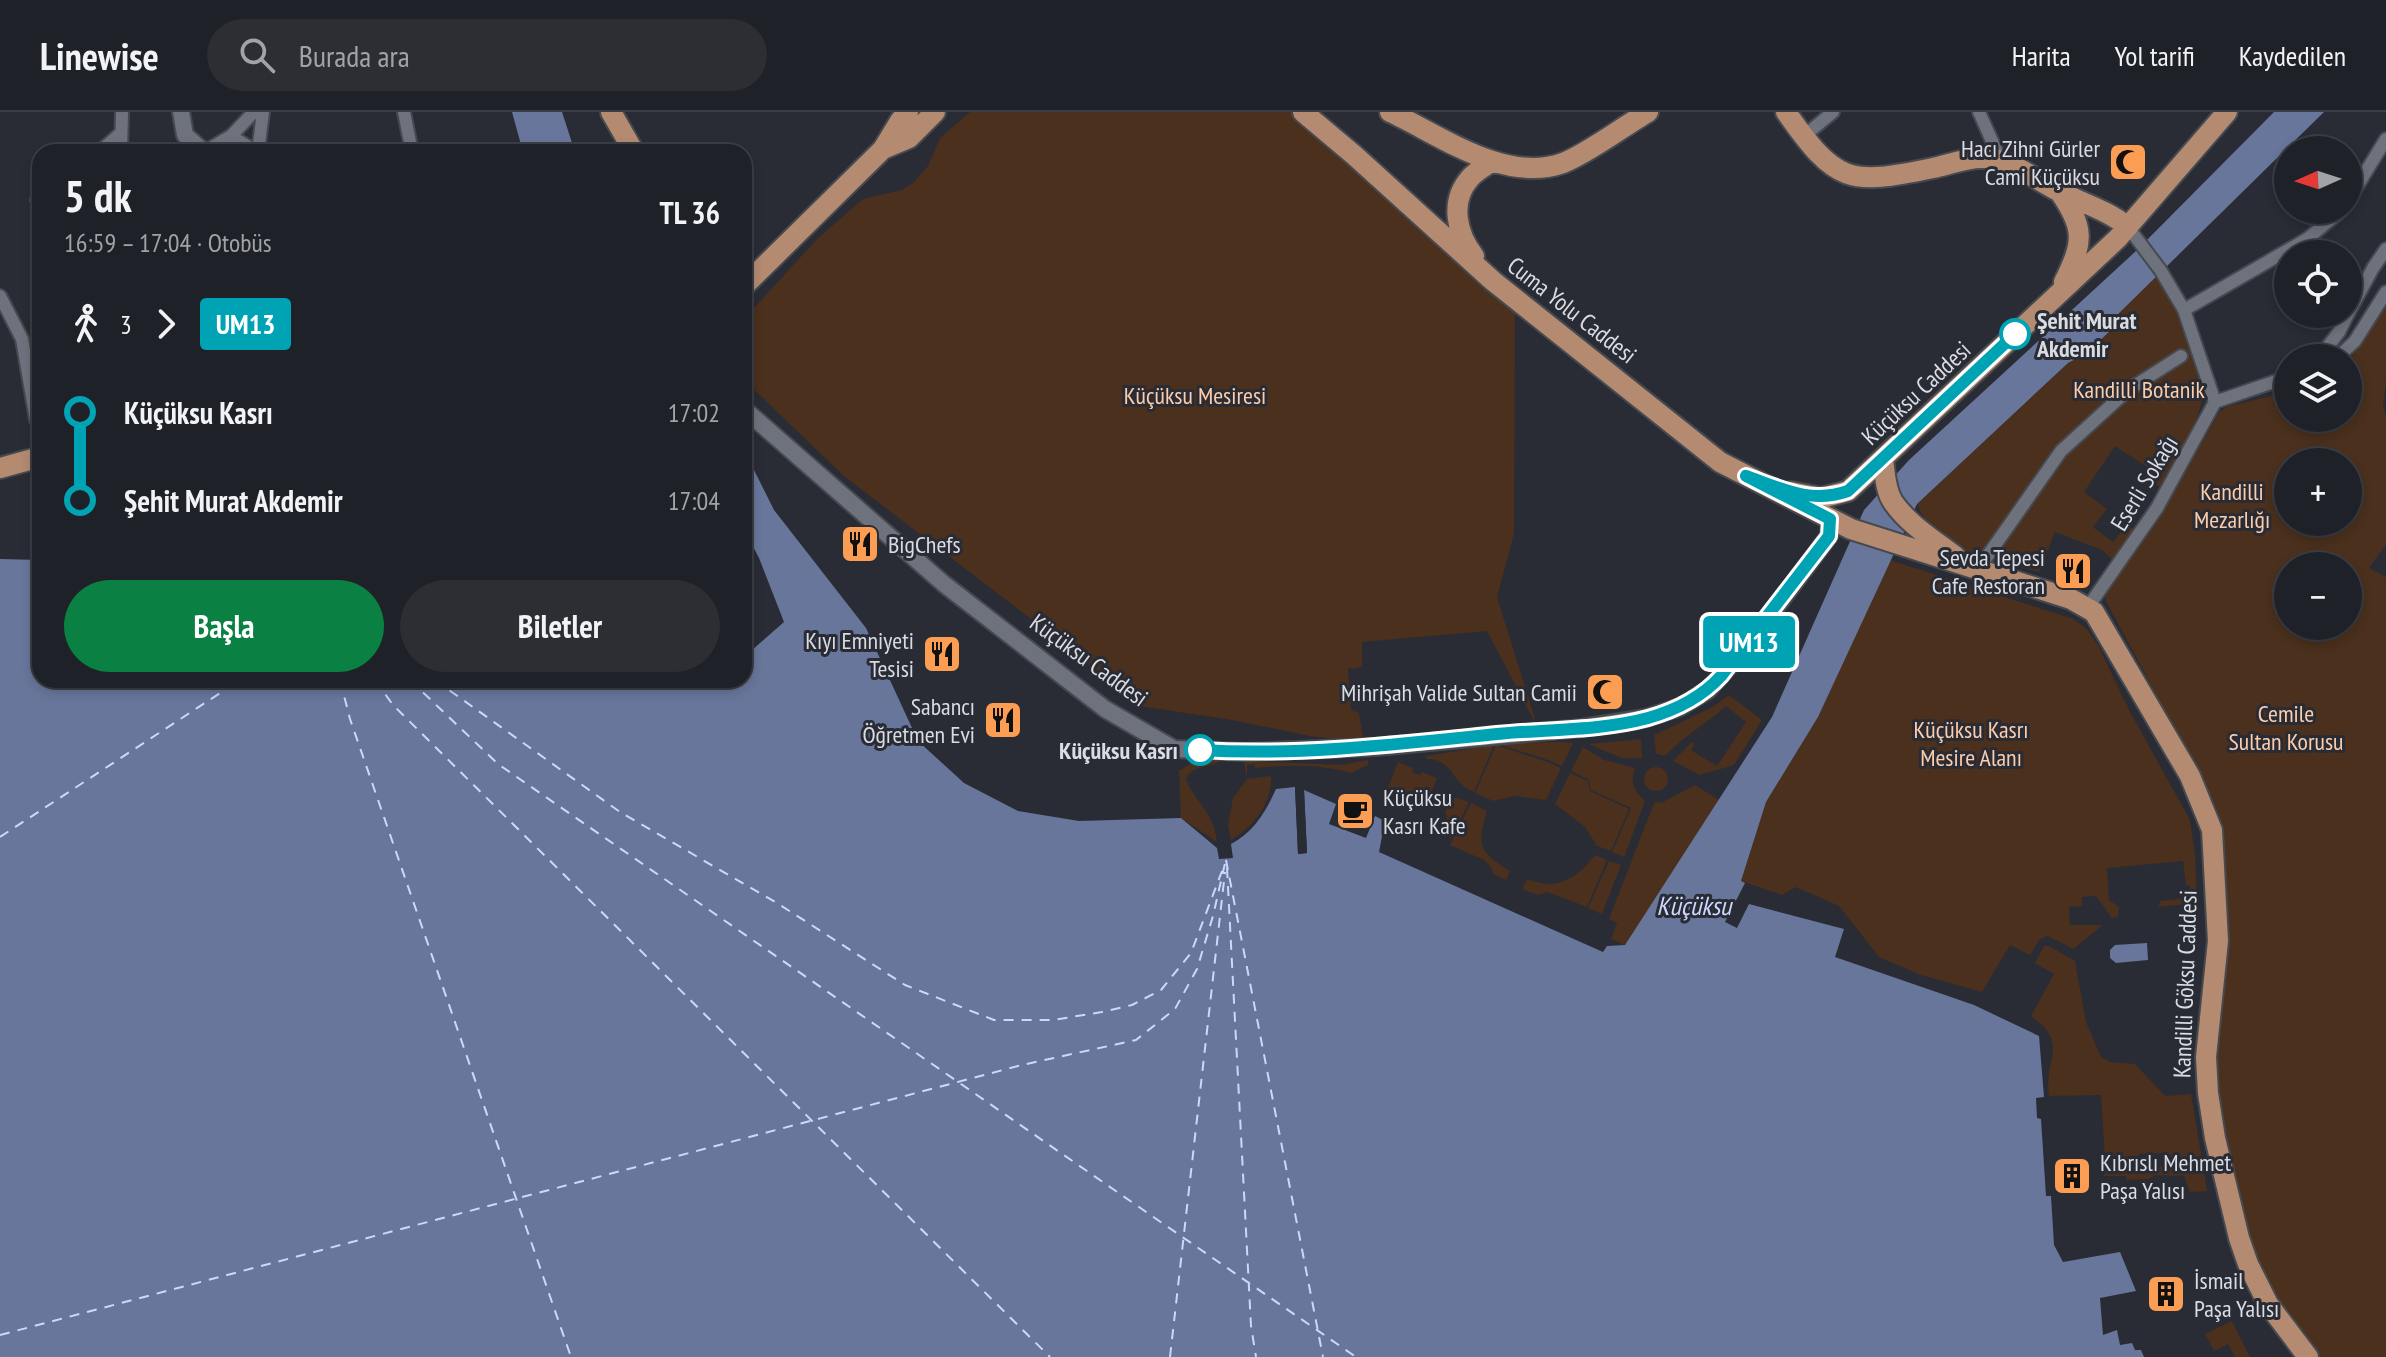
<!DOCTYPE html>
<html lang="tr">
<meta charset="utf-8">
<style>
:root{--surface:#1f2128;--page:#2c2e34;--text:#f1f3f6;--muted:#a1a3a8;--line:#3c3e45;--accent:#0b8043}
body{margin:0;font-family:"PT Sans Narrow",sans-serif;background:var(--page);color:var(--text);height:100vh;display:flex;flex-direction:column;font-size:30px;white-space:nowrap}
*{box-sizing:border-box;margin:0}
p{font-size:26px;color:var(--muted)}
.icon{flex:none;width:44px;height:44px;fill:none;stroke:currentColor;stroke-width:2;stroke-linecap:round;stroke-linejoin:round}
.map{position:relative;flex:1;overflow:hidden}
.panel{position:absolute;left:32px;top:32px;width:720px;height:544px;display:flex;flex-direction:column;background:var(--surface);border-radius:24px;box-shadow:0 4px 12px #0003,0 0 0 2px var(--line)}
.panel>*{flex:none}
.badge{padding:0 16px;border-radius:6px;font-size:28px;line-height:52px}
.needle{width:52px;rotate:267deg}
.tools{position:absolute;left:2274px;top:24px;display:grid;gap:16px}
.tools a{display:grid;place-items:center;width:88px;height:88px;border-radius:50%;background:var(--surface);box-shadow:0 4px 12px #0003,0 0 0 2px var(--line);font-size:40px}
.map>.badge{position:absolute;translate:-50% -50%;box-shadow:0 0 0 4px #fff}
.legs{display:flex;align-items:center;gap:12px;height:88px;padding:0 32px;font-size:26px}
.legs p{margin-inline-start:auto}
.overview{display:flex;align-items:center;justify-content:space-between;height:136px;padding:0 32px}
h1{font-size:44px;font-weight:700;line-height:60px}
.action{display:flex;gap:16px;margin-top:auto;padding:16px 32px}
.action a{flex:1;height:92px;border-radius:48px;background:var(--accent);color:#fff;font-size:32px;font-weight:700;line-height:92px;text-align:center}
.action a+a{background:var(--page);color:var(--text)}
ul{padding:0 32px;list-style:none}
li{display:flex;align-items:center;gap:28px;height:88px;font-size:30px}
li i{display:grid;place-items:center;width:12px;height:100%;margin:0 10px;background:currentColor}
li i::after{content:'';width:20px;height:20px;margin:-10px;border:6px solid;border-radius:50%;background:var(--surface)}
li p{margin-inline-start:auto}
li:first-child i{background:linear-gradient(#0000 50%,currentColor 0)}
li:last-child i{background:linear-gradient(currentColor 50%,#0000 0)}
header{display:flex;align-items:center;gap:48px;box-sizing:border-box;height:112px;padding:0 40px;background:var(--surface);border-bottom:2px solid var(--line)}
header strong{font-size:38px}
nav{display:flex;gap:44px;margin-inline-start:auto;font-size:28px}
.search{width:560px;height:72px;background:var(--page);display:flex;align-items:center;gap:20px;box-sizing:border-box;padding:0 28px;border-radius:44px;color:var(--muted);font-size:30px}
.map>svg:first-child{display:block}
</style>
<header>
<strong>Linewise</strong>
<div class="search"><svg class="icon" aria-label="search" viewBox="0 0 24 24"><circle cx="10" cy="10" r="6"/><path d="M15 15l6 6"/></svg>Burada ara</div>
<nav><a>Harita</a><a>Yol tarifi</a><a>Kaydedilen</a></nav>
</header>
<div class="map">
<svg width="2386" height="1245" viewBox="0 0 2386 1245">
<rect width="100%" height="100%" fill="#292c35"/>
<path fill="#4a301d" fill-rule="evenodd" d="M970 0H1294L1515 199 1514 422 1497 485 1535 607H1533L1487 519 1362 530V555L1348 557 1351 598 1359 601 1363 626 1349 629 1310 624 1232 608 1140 594 1043 516 845 365 744 268V207L817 127 863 87 902 78 913 71 928 54 940 26Z
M2157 162 2172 188 2203 274C2205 303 2175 349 2162 376L2149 368 2153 359 2115 334 2084 380 2107 397 2093 415 2113 430 2127 413 2135 418 2114 449 2102 438 2055 420 2039 460C1996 450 1936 439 1917 392L2068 251 2087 241 2110 209Z
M2386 190V269L2383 294 2386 305V432L2369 456 2386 465V1245H2318L2269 1179 2251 1137 2224 1024 2216 936 2228 831 2227 785 2219 715 2212 692 2164 597 2106 489 2105 482 2158 408 2220 299 2229 294 2288 280V306H2348V251ZM2288 350H2348V410H2288ZM2288 454H2348V514H2288Z
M1890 448 2073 507 2086 516 2099 535 2128 596 2190 708 2195 743 2197 791 2158 795 2161 789 2190 786V773H2186L2183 749 2107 756 2109 788 2119 795 2118 805 2112 806 2096 784 2082 785V794L2069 795 2070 813H2103C2094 821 2083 828 2074 837L2047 824 2039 828 2030 843 2010 833 1982 880 1921 863 1879 845 1839 794 1796 775 1782 783 1741 769 1766 690 1818 605Z
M620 568H690C666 579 644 582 620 568Z
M1729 583 1762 608 1734 653 1700 663 1673 649 1692 630 1695 632 1691 638 1717 654 1746 610 1726 594C1706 612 1684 624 1665 644L1656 642 1654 623 1713 595Z
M1641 627 1642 646H1622L1588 632Z
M1562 630 1573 631 1562 654C1540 644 1517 639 1495 631Z
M1494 633 1474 680C1450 670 1453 647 1427 647L1426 644Z
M1496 633C1518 641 1540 646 1561 656L1546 688 1515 684 1493 689 1475 681Z
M1583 635 1604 648 1635 656C1630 669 1634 680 1645 689L1624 745 1612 740 1631 696 1591 678 1589 668 1571 659Z
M1196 648 1221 649C1212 655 1192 653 1186 667 1197 694 1213 698 1217 730L1181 706 1179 659Z
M1368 648V653L1351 661C1317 652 1290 653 1255 656L1254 652 1247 653V667L1271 664C1273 690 1253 716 1231 728L1228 713 1233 686 1247 667 1244 651 1249 649 1341 653Z
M1398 650 1413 656 1412 660 1420 663 1422 660 1437 666 1427 691 1388 676Z
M1644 667a12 12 0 1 1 24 0a12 12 0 1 1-24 0Z
M1570 661 1588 669 1590 679 1629 697 1611 739 1597 734 1585 715 1555 692Z
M1695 673 1719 688 1625 833 1611 827 1617 811 1609 807 1654 691 1663 690Z
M1458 686 1469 690 1451 727 1447 721C1451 708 1440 699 1449 687Z
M1471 691 1487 699C1476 735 1480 740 1510 759L1506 768 1493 762 1491 755 1484 748 1450 733Z
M1595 743 1607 748 1587 795 1547 780 1538 783 1522 777 1527 767C1557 779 1576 767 1595 743Z
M1609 749 1621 753 1602 802 1588 796Z
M2044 834H2049L2075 849 2086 910 2101 945 2111 950 2135 952 2165 984 2191 982 2207 1079 2190 1080 2184 1064 2155 1063 2149 1067 2127 1068 2126 1064H2104V1056L2169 1054 2168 1041 2139 1042 2138 1046 2105 1047 2101 983 2049 984C2043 947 2071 933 2031 904L2054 862 2035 851Z
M2232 1209 2250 1245H2235L2228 1232 2214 1239 2205 1222Z"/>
<path fill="#68769b" d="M512 0H562L575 40H523Z
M2274 0H2324L2111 209 2112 217 2087 241 2068 251 1917 392 1818 605 1766 690 1741 769 1745 771 1725 810 1737 816 1749 792 1844 817 1835 845 1974 893 2039 924 2044 985 2036 986 2037 1006 2041 1007 2046 1084H2051L2054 1133 2063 1150 2120 1140 2136 1179 2100 1186 2103 1223 2117 1218 2120 1233 2132 1231 2135 1238H2141L2144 1245H0V447L40 448V568H620C654 588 662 572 693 568 709 566 727 568 744 568V545L784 510 759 446 744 417V338L774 398 866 516 918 629 964 671 1018 699 1079 709 1181 706 1217 736 1219 747 1233 746 1231 732C1254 720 1266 699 1276 677L1295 675 1298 742 1307 741 1304 678 1336 692 1329 712 1366 726 1375 704 1385 709 1379 740 1603 840 1607 834 1625 833 1772 605 1864 398 1909 348 2136 139Z
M2147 831 2148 848 2116 851 2110 846V838L2115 833Z"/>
<path fill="#292c35" d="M1295 675 1299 676 1302 738 1300 677 1304 678 1307 741 1298 742Z"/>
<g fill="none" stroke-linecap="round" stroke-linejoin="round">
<path stroke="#cbd8fe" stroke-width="2" stroke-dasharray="10 8" stroke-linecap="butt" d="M340 568 350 607 571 1245
M375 568 393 593 1050 1245
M410 568 498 652 1356 1245
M435 568 620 700 777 791 905 873 994 908H1053L1102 900 1132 893 1161 878 1191 841 1222 759
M0 725 240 568
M1226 748 1323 1245
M1227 756 1251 1214 1256 1245
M0 1223 1022 953 1136 928 1175 897 1197 857 1213 804 1226 747
M1170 1245 1225 760"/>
<g stroke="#46494f" stroke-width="16">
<path id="minor" d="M404 0 412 40
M1979 0 2001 49
M231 24 257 40
M1803 25 1833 0
M99 40 121 21
M121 40 122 0
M204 40 231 24 254 0
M258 40 263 0
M37 88 40 90
M2348 89 2386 27
M2128 115 2161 159 2184 198 2215 290
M0 184 22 227 36 308 40 313
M2184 198 2307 127 2342 98
M2348 202 2373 156 2386 137
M2319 246 2339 220 2348 202
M2337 246 2355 229 2386 180
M1979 456 2061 339 2128 278 2181 244
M2088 495 2157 396 2215 290 2288 265"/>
</g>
<g stroke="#46494f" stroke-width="20">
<path id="tertiary" d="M181 0 185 23 204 40
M744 297 944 472 1105 597 1174 637 1245 640 1375 635 1582 616 1646 606 1680 595 1708 578 1746 535 1829 424 1830 407"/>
</g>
<g stroke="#46494f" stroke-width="24">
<path id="primary" d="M611 0 634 40
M1303 0 1354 43 1493 169 1720 350 1851 417 2071 487 2094 500 2190 664 2212 718 2218 829 2206 945 2208 981 2215 1026 2239 1126 2248 1152 2268 1192 2308 1245
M1390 0C1440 23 1505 72 1563 51 1587 42 1624 14 1648 0
M1786 0C1836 71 1848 74 1933 56 1948 53 1965 46 1981 46 2009 45 2034 67 2058 79 2082 91 2107 98 2128 115
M883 37 909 26 935 0
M2059 79C2085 116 2084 130 2064 170
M1474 144C1457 122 1449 90 1470 66 1475 60 1484 55 1491 50
M744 174 883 37 900 9 908 0
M1883 347C1885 361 1885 378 1893 390 1908 412 1934 428 1955 444
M0 356 40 345
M1791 380 1821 386 1848 379 2118 126 2227 0"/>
</g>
<use href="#minor" stroke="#6e727c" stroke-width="12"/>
<use href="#tertiary" stroke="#6e727c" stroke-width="16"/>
<use href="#primary" stroke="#b48b71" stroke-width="20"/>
</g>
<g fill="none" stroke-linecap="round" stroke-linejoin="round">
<g stroke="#fff" stroke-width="18">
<path id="line-1" d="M1200 638C1300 644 1399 632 1497 622 1547 617 1600 619 1648 606 1676 598 1701 586 1721 564L1829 424 1830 407 1746 364C1782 377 1811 392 1848 379L2015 222"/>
</g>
<use href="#line-1" stroke="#00a3b4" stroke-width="12"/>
</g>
<defs>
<g id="mosque-square" transform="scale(2)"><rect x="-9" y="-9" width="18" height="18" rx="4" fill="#fc9d54" stroke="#292c35"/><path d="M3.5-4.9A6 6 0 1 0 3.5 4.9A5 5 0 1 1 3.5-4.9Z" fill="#111"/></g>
<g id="restaurant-square" transform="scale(2)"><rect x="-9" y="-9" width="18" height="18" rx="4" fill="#fc9d54" stroke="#292c35"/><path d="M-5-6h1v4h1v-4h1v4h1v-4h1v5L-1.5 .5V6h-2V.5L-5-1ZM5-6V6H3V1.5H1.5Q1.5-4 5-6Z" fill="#111"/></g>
<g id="cafe-square" transform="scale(2)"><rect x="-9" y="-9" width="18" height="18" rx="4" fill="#fc9d54" stroke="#292c35"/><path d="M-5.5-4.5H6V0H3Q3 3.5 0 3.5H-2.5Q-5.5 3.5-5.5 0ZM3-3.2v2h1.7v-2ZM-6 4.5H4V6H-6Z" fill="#111"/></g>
<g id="building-square" transform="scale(2)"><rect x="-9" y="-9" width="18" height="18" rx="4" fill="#fc9d54" stroke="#292c35"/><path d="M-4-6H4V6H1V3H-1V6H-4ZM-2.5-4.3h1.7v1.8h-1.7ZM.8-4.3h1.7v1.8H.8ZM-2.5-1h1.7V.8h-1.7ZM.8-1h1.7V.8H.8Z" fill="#111"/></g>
</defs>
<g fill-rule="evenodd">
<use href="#mosque-square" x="2128" y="50"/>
<use href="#restaurant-square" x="860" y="432"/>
<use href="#restaurant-square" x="2073" y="459"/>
<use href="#restaurant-square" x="942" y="542"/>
<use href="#mosque-square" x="1605" y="580"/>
<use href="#restaurant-square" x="1003" y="608"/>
<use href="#cafe-square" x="1355" y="699"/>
<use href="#building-square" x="2072" y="1064"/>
<use href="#building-square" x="2166" y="1182"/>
</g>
<g fill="#fff" stroke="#00a3b4" stroke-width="4">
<circle cx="2015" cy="222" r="14"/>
<circle cx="1200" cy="638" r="14"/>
</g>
<g text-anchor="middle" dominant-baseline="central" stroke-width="6" stroke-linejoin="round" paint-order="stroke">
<g font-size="24" fill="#dadce2" stroke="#292c35" text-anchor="end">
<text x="2100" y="36">Hacı Zihni Gürler<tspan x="2100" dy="28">Cami Küçüksu</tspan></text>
<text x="888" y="432" text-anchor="start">BigChefs</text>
<text x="2045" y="445">Sevda Tepesi<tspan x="2045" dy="28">Cafe Restoran</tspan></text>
<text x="914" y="528">Kıyı Emniyeti<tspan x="914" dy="28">Tesisi</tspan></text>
<text x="1577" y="580">Mihrişah Valide Sultan Camii</text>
<text x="975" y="594">Sabancı<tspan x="975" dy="28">Öğretmen Evi</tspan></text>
<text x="1383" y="685" text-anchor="start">Küçüksu<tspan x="1383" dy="28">Kasrı Kafe</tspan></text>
<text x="2100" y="1050" text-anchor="start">Kıbrıslı Mehmet<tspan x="2100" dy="28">Paşa Yalısı</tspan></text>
<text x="2194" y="1168" text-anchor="start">İsmail<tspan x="2194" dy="28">Paşa Yalısı</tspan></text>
</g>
<g font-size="24" fill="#dadce2" stroke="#292c35">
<text transform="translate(1572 198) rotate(38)">Cuma Yolu Caddesi</text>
<text transform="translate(1916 281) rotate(-43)">Küçüksu Caddesi</text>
<text transform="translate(2144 371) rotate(-59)">Eserli Sokağı</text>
<text transform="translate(1089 548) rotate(36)">Küçüksu Caddesi</text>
<text transform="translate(2185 872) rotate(-88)">Kandilli Göksu Caddesi</text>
</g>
<g font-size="24" font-weight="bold" fill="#dadce2" stroke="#292c35" text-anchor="start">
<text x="2037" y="208">Şehit Murat<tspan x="2037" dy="28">Akdemir</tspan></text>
<text x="1178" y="638" text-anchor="end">Küçüksu Kasrı</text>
</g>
<g font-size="24" fill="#fdccaa" stroke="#292c35">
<text x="2139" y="277">Kandilli Botanik</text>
<text x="1195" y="283">Küçüksu Mesiresi</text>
<text x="2232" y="379">Kandilli<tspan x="2232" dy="28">Mezarlığı</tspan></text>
<text x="2286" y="601">Cemile<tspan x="2286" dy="28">Sultan Korusu</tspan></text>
<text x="1971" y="617">Küçüksu Kasrı<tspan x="1971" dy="28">Mesire Alanı</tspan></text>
</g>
<g font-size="26" font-style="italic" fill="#cbd8fe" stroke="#292c35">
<text x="1694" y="793">Küçüksu</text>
</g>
</g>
</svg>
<div class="tools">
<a><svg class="needle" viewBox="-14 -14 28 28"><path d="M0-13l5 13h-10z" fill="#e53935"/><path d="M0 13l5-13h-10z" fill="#a1a3a8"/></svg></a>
<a><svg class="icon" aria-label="locate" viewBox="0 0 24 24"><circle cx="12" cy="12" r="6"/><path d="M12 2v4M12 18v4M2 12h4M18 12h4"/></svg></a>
<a><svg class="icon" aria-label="layers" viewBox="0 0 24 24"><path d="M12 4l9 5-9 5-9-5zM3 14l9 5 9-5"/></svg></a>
<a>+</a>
<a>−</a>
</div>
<b class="badge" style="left:1749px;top:530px;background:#00a3b4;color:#fff">UM13</b>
<section class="panel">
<div class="overview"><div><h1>5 dk</h1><p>16:59 – 17:04 · Otobüs</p></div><b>TL 36</b></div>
<div class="legs"><svg class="icon" aria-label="walk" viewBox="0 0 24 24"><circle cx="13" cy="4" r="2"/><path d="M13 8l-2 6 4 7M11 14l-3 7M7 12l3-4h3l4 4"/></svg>3<svg class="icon" aria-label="forward" viewBox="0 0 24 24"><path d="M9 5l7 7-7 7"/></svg><b class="badge" style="background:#00a3b4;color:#fff">UM13</b></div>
<ul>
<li><i style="color:#00a3b4"></i><b>Küçüksu Kasrı</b><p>17:02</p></li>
<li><i style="color:#00a3b4"></i><b>Şehit Murat Akdemir</b><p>17:04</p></li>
</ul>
<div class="action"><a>Başla</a><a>Biletler</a></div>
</section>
</div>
